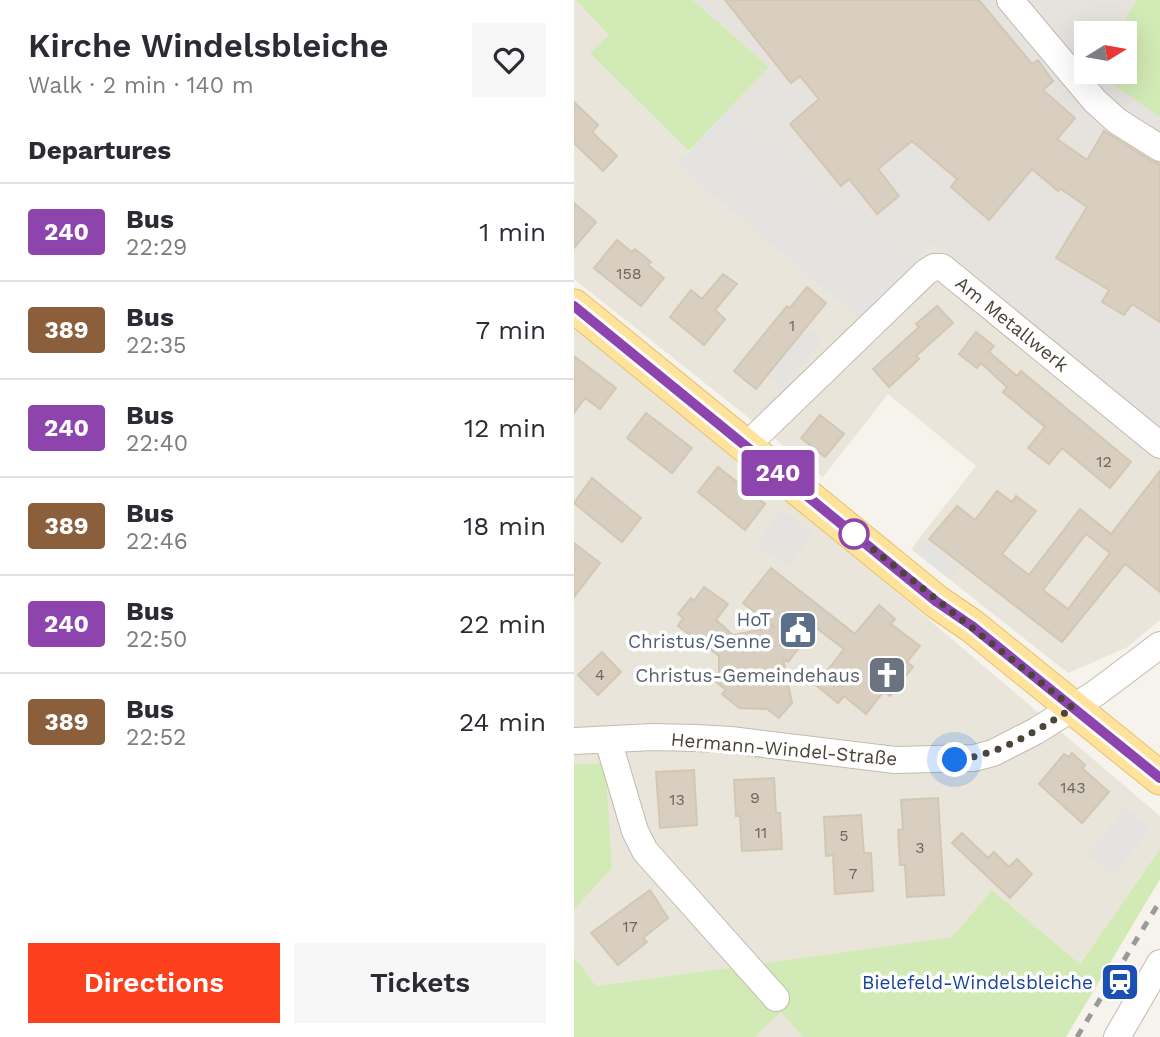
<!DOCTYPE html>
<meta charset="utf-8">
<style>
:root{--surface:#fff;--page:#f7f7f7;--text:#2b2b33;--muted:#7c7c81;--line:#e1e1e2;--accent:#fc3f1d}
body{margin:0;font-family:"Work Sans",sans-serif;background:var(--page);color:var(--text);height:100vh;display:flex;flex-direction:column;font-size:26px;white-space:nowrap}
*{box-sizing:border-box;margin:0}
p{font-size:23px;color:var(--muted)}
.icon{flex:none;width:38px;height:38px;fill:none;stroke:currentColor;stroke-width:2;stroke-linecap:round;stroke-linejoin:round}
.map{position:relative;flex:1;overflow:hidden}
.side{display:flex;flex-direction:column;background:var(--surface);width:574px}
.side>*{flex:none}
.badge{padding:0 14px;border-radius:5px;font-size:24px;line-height:46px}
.needle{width:46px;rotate:79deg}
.controls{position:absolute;left:500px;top:21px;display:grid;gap:14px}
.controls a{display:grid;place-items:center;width:63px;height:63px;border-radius:0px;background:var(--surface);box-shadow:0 7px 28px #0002;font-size:35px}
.you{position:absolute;width:35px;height:35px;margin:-18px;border:5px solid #fff;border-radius:50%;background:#1a73e8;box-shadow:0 0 0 10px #1a73e833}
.map>.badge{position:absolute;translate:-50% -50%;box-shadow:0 0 0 4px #fff}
h2{padding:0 28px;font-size:26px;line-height:63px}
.round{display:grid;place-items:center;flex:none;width:74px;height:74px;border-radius:0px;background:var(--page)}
.overview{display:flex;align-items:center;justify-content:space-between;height:119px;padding:0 28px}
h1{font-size:33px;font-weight:600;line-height:52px}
.primary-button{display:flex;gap:14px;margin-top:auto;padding:14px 28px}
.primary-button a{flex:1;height:80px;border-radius:0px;background:var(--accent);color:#fff;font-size:28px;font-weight:600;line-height:80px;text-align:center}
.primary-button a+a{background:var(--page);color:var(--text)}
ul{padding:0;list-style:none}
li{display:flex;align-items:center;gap:21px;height:98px;padding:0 28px;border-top:2px solid var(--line)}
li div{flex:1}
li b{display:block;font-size:26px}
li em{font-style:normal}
li .badge{min-width:77px;font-weight:700;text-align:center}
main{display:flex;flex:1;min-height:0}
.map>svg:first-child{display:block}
</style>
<main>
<section class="side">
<div class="overview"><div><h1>Kirche Windelsbleiche</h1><p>Walk · 2 min · 140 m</p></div><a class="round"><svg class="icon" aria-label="heart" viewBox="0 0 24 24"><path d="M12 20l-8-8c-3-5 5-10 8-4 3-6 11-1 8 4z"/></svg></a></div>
<h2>Departures</h2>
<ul>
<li><span class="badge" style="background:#8e44ad;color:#fff">240</span><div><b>Bus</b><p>22:29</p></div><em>1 min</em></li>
<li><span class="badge" style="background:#8b5e3c;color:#fff">389</span><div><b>Bus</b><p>22:35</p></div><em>7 min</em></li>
<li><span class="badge" style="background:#8e44ad;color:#fff">240</span><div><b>Bus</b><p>22:40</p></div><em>12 min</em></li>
<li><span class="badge" style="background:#8b5e3c;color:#fff">389</span><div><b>Bus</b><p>22:46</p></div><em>18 min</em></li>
<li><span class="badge" style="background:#8e44ad;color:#fff">240</span><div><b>Bus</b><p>22:50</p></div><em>22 min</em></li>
<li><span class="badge" style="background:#8b5e3c;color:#fff">389</span><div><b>Bus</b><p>22:52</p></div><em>24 min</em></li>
</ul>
<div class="primary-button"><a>Directions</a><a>Tickets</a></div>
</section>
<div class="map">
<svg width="586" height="1037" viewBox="0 0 586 1037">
<rect width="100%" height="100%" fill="#f6f3ec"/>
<path fill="#eae5da" d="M0 0 36 35 17 53 115 151 104 163 359 243 586 432V620L552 648 494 673 337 549 402 466 314 394 249 477 0 279Z
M0 318 586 816V849L506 964 418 890 378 937 22 986 0 957V910L38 868 30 763 0 764Z
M207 1012 229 1037H181Z"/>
<path fill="#e6e2dd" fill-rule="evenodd" d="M119 0H586V432L359 243 286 319 103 164 195 67ZM513 33H551V72H513Z"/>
<path fill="#d2eab5" d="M1 0H119L195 67 115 151 16 53 35 35Z
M563 0H586V117L521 72H551V33H543Z
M31 763 38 868 0 910V764Z
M586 849V879L492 1037H229L207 1012 181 1037H0V957L22 986 378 937 418 890 506 964Z"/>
<path fill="#e5e3e0" d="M154 110 342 261 286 319 103 164Z
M234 328 248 339 209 388 195 377Z
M207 510 239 533 214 568 182 544Z
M349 537 387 567 377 580 339 550Z
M552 808 577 829 538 875 513 855Z"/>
<path fill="#d8cfc1" stroke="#d3c7b4" stroke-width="2" fill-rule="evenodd" d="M151 0H405L458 64 464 60 479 81 469 90 501 118 483 139 513 160 530 131 578 161 586 164V322L558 304 550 315 528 302 535 290 482 258 513 207 487 189 484 191 458 169 415 220 377 187 383 179 338 141 304 169 325 196 303 214 275 179 267 186 216 124 245 99 226 76 217 83Z
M0 102 24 125 18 132 43 156 29 171 0 143Z
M0 203 22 222 0 248Z
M43 240 58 252 61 249 77 262 74 265 90 278 67 306 20 268Z
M149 274 163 284 141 310 151 319 130 345 96 317 117 290 128 299Z
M233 287 252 303 182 389 160 371 213 306 216 308Z
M363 306 379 323 342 356 345 359 315 387 299 369 345 327 342 324Z
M402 332 420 346 415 352 443 376 447 371 557 462 536 488 488 448 475 464 454 448 471 427 429 392 433 387 407 363 403 368 385 354Z
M0 356 42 388 26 409 11 398 0 413Z
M72 413 118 448 98 473 53 438Z
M246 415 270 434 251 457 227 438Z
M144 467 191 504 171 530 124 492Z
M586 471V592L551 564 488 642 355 539 383 506 401 520 423 491 438 502 442 496 462 511 428 554 455 575 506 509 537 534ZM512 534 536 553 494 609 469 590Z
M18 478 67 518 48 542 0 503Z
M0 543 26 563 0 597Z
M197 568 281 634 305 605 321 619 317 624 346 646 333 662 339 667 316 696 310 691 292 714 270 696 264 703 242 685 270 649 241 627 214 662 209 659 218 703 205 718 193 709 165 708 148 694 152 690 141 681 145 676V656L104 626 109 618 104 614 117 598 120 601 130 587 154 604 142 620 159 635 200 627 169 603Z
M28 652 47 672 24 695 4 675Z
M498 753 511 765 508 768 535 792 508 823 465 784 490 754 495 757Z
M120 770 123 825 86 828 82 772Z
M200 778 202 813H206L208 849 168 851 166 816H162L160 780Z
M364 798 370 895 333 897 331 865H326L324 830 329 829 327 800Z
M287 815 290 853H297L299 891 261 894 259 855 252 856 250 817Z
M388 833 414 858 420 852 435 867 443 859 458 874 436 898 378 843Z
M76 890 94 918 69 938 73 942 44 965 17 933Z"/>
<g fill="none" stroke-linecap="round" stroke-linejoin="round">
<g stroke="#c2bbae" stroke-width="28">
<path id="minor" d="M436 0 521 101 543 121 586 148
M171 447 352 272 360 267H368L586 445
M34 740 61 831 71 851 202 998
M0 741 79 737 122 738 157 740 321 760 400 758 419 753 462 731 522 693 586 645
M543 1037 586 963"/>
</g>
<g stroke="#e6c16a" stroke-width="35">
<path id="major" d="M0 306 363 602 398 626 586 778"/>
</g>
<use href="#minor" stroke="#fff" stroke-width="26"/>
<use href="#major" stroke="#ffe39c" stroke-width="33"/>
<path stroke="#9a9a9a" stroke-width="5" stroke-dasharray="9 9" stroke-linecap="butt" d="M503 1037 586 901"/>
</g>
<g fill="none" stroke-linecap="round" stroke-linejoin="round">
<g stroke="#fff" stroke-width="16">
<path id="line" d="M0 306 363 602 398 626 586 778"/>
</g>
<use href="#line" stroke="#8e44ad" stroke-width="10"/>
<path stroke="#4b4439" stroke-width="7" stroke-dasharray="0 12.6" d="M280 534 499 708C462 731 426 755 381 760"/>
</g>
<defs>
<g id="civic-square" transform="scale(2.0125)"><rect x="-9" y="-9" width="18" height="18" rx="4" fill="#5c6f8a" stroke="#fff"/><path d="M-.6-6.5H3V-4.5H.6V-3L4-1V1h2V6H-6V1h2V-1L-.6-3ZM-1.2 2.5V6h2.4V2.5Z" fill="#fff"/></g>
<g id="church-square" transform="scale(2.0125)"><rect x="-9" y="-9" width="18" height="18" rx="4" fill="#6b7280" stroke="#fff"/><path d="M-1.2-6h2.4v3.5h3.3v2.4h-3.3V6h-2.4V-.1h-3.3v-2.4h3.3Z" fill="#fff"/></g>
<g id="station-square" transform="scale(2.0125)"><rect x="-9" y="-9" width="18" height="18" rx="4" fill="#1a4fb4" stroke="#fff"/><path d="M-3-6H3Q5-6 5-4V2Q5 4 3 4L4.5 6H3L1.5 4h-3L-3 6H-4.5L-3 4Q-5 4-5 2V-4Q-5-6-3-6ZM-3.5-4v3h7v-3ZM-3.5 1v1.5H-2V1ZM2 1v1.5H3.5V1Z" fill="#fff"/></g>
</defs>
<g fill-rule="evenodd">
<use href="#civic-square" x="224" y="630"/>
<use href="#church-square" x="313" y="675"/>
<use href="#station-square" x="546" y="982"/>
</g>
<circle fill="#fff" stroke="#8e44ad" stroke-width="3.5" cx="280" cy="534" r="14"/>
<g text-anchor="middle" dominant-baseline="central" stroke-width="7" stroke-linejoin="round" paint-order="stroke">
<g font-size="16" fill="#6e675b">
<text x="55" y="273">158</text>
<text x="218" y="325">1</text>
<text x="530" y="461">12</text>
<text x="26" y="674">4</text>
<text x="499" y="787">143</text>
<text x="181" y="797">9</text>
<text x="103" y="799">13</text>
<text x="187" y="832">11</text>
<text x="270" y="835">5</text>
<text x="346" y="847">3</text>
<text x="279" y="873">7</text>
<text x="56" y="926">17</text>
</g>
<g font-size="19" fill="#4b4439" stroke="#fff">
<text transform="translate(438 324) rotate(39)">Am Metallwerk</text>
<text transform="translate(210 749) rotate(5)">Hermann-Windel-Straße</text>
</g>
<g font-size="19" fill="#4e5e75" stroke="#fff" text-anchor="end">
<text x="197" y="619">HoT<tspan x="197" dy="22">Christus/Senne</tspan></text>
</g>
<g font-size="19" fill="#5b616d" stroke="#fff" text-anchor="end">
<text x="286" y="675">Christus-Gemeindehaus</text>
</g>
<g font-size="19" fill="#164399" stroke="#fff" text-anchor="end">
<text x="519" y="982">Bielefeld-Windelsbleiche</text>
</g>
</g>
</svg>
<div class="controls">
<a><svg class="needle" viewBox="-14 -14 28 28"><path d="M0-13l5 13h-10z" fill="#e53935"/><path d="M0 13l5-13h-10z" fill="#7c7c81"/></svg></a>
</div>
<div class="you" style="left:381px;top:760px"></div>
<b class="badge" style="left:204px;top:473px;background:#8e44ad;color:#fff">240</b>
</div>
</main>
